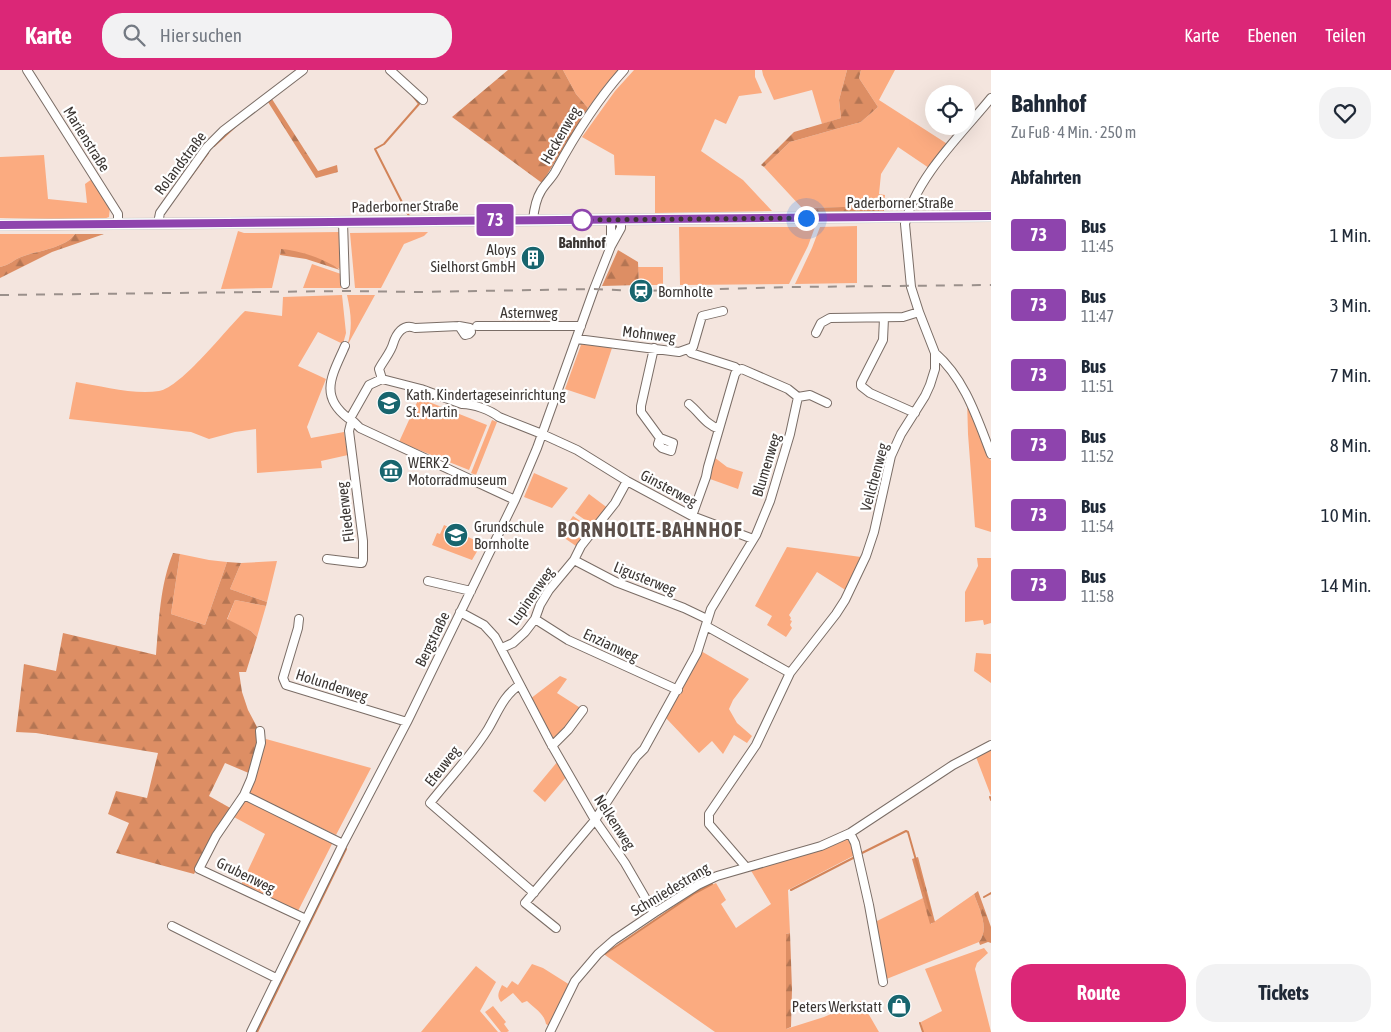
<!DOCTYPE html>
<html lang="de">
<meta charset="utf-8">
<style>
:root{--surface:#fff;--page:#f2f2f3;--text:#1f2937;--muted:#747a83;--accent:#db2777}
body{margin:0;font-family:"Asap Condensed",sans-serif;background:var(--page);color:var(--text);height:100vh;display:flex;flex-direction:column;font-size:19px;white-space:nowrap}
*{box-sizing:border-box;margin:0}
p{font-size:16px;color:var(--muted)}
.icon{flex:none;width:28px;height:28px;fill:none;stroke:currentColor;stroke-width:2;stroke-linecap:round;stroke-linejoin:round}
.map{position:relative;flex:1;overflow:hidden}
.sheet{display:flex;flex-direction:column;background:var(--surface);width:400px}
.sheet>*{flex:none}
.badge{padding:0 10px;border-radius:4px;font-size:18px;line-height:32px}
.controls{position:absolute;left:925px;top:15px;display:grid;gap:10px}
.controls a{display:grid;place-items:center;width:50px;height:50px;border-radius:50%;background:var(--surface);box-shadow:0 5px 20px #0002;font-size:25px}
.you{position:absolute;width:25px;height:25px;margin:-12px;border:4px solid #fff;border-radius:50%;background:#1a73e8;box-shadow:0 0 0 8px #1a73e833}
.map>.badge{position:absolute;translate:-50% -50%;box-shadow:0 0 0 2px #fff}
h2{padding:0 20px;font-size:19px;line-height:45px}
.round{display:grid;place-items:center;flex:none;width:52px;height:52px;border-radius:20px;background:var(--page)}
.head{display:flex;align-items:center;justify-content:space-between;height:85px;padding:0 20px}
h1{font-size:24px;font-weight:700;line-height:38px}
.action{display:flex;gap:10px;margin-top:auto;padding:10px 20px}
.action a{flex:1;height:58px;border-radius:20px;background:var(--accent);color:#fff;font-size:20px;font-weight:700;line-height:58px;text-align:center}
.action a+a{background:var(--page);color:var(--text)}
ul{padding:0;list-style:none}
li{display:flex;align-items:center;gap:15px;height:70px;padding:0 20px}
li div{flex:1}
li b{display:block;font-size:19px}
li em{font-style:normal}
li .badge{min-width:55px;font-weight:700;text-align:center}
header{display:flex;align-items:center;gap:30px;box-sizing:border-box;height:70px;padding:0 25px;background:var(--accent);color:#fff}
header strong{font-size:24px}
nav{display:flex;gap:28px;margin-inline-start:auto;font-size:18px}
.search{width:350px;height:45px;background:var(--page);display:flex;align-items:center;gap:12px;box-sizing:border-box;padding:0 18px;border-radius:20px;color:var(--muted);font-size:19px}
main{display:flex;flex:1;min-height:0}
.map>svg:first-child{display:block}
</style>
<header>
<strong>Karte</strong>
<div class="search"><svg class="icon" aria-label="search" viewBox="0 0 24 24"><circle cx="10" cy="10" r="6"/><path d="M15 15l6 6"/></svg>Hier suchen</div>
<nav><a>Karte</a><a>Ebenen</a><a>Teilen</a></nav>
</header>
<main>
<div class="map">
<svg width="991" height="962" viewBox="0 0 991 962">
<defs>
<pattern id="forest-firs" width="22" height="20" patternUnits="userSpaceOnUse" patternTransform="scale(1.25)"><rect width="22" height="20" fill="#dd8e64"/><path d="M5 1l3.5 6h-7zM16 11l3.5 6h-7z" fill="#b47553"/></pattern>
</defs>
<rect width="100%" height="100%" fill="#f4e5de"/>
<path fill="#fbab80" d="M563 0H619L606 14 588 38 576 24Z
M634 0H755V7L762 23 739 26 726 54 715 49 701 81 743 110 772 141 655 143V106L615 105 614 85 582 67 615 21Z
M762 0H847L839 30 841 48 822 54 812 20 774 30 763 5Z
M861 0H895L879 30 949 75 929 98 898 77 881 104 879 124 885 125 884 136 802 138 764 97 790 72 861 52 878 37 859 8Z
M44 85 48 129 87 133 85 114 92 109 110 137 109 147 101 150 0 148V87Z
M857 156V213L795 214 812 178 820 157Z
M679 157H815L808 176 789 214 680 215Z
M238 161 244 163 340 162V199L310 186 281 179 272 218 221 219Z
M428 162 424 166 404 174 381 218H355L350 163Z
M0 164H75C66 178 36 181 21 187 13 190 10 195 0 197Z
M312 194 341 204V218H303Z
M638 197H663V215H639Z
M342 225 346 263 343 274 318 262 298 296 326 309 307 357 311 368 344 362 348 385 321 391 322 398 257 403 256 359 235 362 209 369 191 362 69 349 76 312C101 316 134 325 159 321 182 317 226 259 245 241L282 246 283 227Z
M347 225H375L347 276C353 258 351 243 347 225Z
M582 272 613 275 595 329 565 319Z
M419 328 487 355 469 400 399 372Z
M967 329 991 391V462L975 457 968 364Z
M492 350 497 352 476 405 471 403Z
M714 387 727 397 743 402 738 419 710 409Z
M534 403 568 418 552 438 524 427Z
M589 424 609 439 604 444 600 445 594 456 575 443Z
M573 446 592 459 579 475 576 476 560 465Z
M444 455 460 462 455 472 459 474 462 470 468 467 477 471 479 478 472 490 432 475 437 463 440 464Z
M787 477 861 487 863 489 847 521 817 502 789 545 791 548 790 550 792 551 790 555 792 558 786 567 767 555 772 546 755 536Z
M180 484 209 490 227 492 205 555 171 544Z
M977 488H991V553L984 555 983 550 965 552V522L978 496Z
M277 491 267 532 230 519 241 493Z
M235 530 266 536 257 567 251 561 227 550Z
M701 581 749 609 733 630 729 639 737 653 752 666 747 673 734 665 723 684 712 671 699 683 666 648Z
M976 583 991 584V613L974 601Z
M560 606 567 609 557 623 582 639 570 655 554 670 550 667 530 629Z
M266 669 371 698 336 765 248 723 255 710Z
M991 678V726L976 687Z
M558 691 567 706 545 732 533 721Z
M244 729 333 772 298 841 241 815 265 764 232 746Z
M847 769 850 770 855 785 788 820 790 863 786 864V959L824 947 861 931 879 962H715L605 885 695 823 716 813 726 830 721 834 736 858 771 834 750 799 821 779Z
M974 824C979 839 990 858 979 872L884 910 873 853 923 828 931 854Z
M984 878 988 883 977 893 975 899 991 962H923L921 952 942 941 925 899Z
M532 894 543 898 570 915 549 956 546 954C544 943 534 938 527 931L522 933 513 923 501 932C496 925 499 922 502 915L507 918 512 911 518 915Z
M476 896 496 912 480 941 498 962H421Z
M493 936 506 952 504 954 509 961 507 962H501L485 942Z"/>
<path fill="url(#forest-firs)" d="M508 0H563L576 24 588 38 542 113 452 47Z
M847 0H861L859 8 878 37 861 52 790 72 764 97 761 95 794 62 841 48 839 30Z
M272 29 318 101 337 95 338 102 316 108 268 32Z
M884 136V142L806 143 802 138Z
M75 164H104L52 182 0 208V197C10 195 13 190 21 187 36 181 66 178 75 164Z
M281 179C298 180 328 190 340 200L306 189 280 185Z
M618 180 638 192 639 215 602 216Z
M173 483 180 484 171 544 205 555 227 492 241 493 230 519 267 532 266 536 235 530 227 549 251 561 257 567 246 602H239L242 622 248 640 257 657 256 684 251 704 225 693 209 726 232 739 215 765 194 804 116 783 129 753 108 744 116 721 147 728 158 683 36 663 16 662 24 594 56 601 63 563 156 585C159 551 160 515 173 483Z
M918 787 935 852 930 854 912 789Z
M978 821 991 857V873L988 872 980 875 979 872C990 858 979 839 974 824Z
M790 863 792 919 791 957 786 959V864Z"/>
<g fill="none" stroke-linecap="round" stroke-linejoin="round">
<path stroke="#d28459" stroke-width="2" d="M214 76 238 54
M189 109 208 83
M410 148 375 79 384 74 419 34 412 25
M990 727 991 730
M860 784 906 761 908 762 931 843
M791 820 855 787
M984 827 991 823
M605 884 695 823 712 814
M920 953 923 962
M257 962 346 779"/>
<g stroke="#7a6d66" stroke-width="10">
<path id="minor" d="M27 0 118 144V154
M390 0 423 30
M533 150C534 140 536 129 541 121 545 114 551 109 555 102 575 65 596 31 624 0
M611 150V175
M343 152 345 214
M158 153 160 143 207 77 223 61 303 0
M884 248 883 270 861 313V316L870 323 915 343
M477 256H581
M816 263 821 253 830 248 903 247 919 242
M577 269 679 282 693 277 702 246 723 241
M345 276C333 304 318 325 348 348
M654 278 641 336V342L660 368 673 373 671 381 662 378 658 374 660 368
M688 279 691 283 735 297 738 300 742 299 788 319 798 327 810 325 827 333
M935 283C965 309 977 348 991 384
M382 309 421 319 462 334C474 334 490 340 499 347L542 364 577 380 627 411 692 446 753 469
M689 334C700 343 706 355 719 359
M352 345 369 315 382 309 379 299C383 291 391 282 393 274 396 264 403 253 415 258L459 256 470 258 471 262 469 264 465 265 459 256
M354 352 360 358 515 430
M692 446 706 407 708 397 735 304 738 300
M327 489 360 493H362L363 490V471L349 361 351 353
M574 490 616 512 684 538 707 549
M428 511 471 521
M460 542 484 555 495 567 550 672 595 750 625 793 654 843
M299 549 298 558 283 608 286 615 407 652
M535 549 568 570 678 620
M706 556 790 603
M502 578 513 573 525 562 535 549 540 535 549 520 574 490 581 476 592 462 615 433 627 411
M520 615C504 624 497 644 488 659 472 685 449 709 430 733L534 823
M260 661 261 673 251 709 244 725 216 766 199 799 306 849
M552 676 568 660 583 640
M244 725 343 774
M850 763 855 773 869 835 883 912
M746 797 709 754V744L756 675 790 603 836 544 845 530 866 486 874 462 891 386 901 364 925 326 930 315 935 299V283L919 242 911 217 905 154C916 107 961 65 991 28
M172 856 276 908
M556 858 525 833 595 750 636 687 644 679 697 583 711 539 756 465 770 431 790 364 798 327
M251 962 343 774 407 652 515 430 537 378 594 219 611 176 621 158V149
M550 962 575 911 598 884 614 870 654 843 698 815 717 806 821 776 850 763 953 695 991 675"/>
</g>
<g stroke="#c8c7c6" stroke-width="12">
<path id="major" d="M0 155 991 146"/>
</g>
<use href="#minor" stroke="#fff" stroke-width="8"/>
<use href="#major" stroke="#a4dce3" stroke-width="10"/>
<path stroke="#9a908b" stroke-width="2" stroke-dasharray="9 9" stroke-linecap="butt" d="M0 225 345 221 418 222 594 219 641 221 791 217 991 215"/>
</g>
<g fill="none" stroke-linecap="round" stroke-linejoin="round">
<g stroke="#fff" stroke-width="11">
<path id="line" d="M0 155 991 146"/>
</g>
<use href="#line" stroke="#8e44ad" stroke-width="8"/>
<path stroke="#3b3633" stroke-width="5" stroke-dasharray="0 9" d="M582 150 806 148"/>
</g>
<defs>
<g id="building-disc" transform="scale(1.25)"><circle r="9.5" fill="#18656e" stroke="#fff"/><path d="M-4-6H4V6H1V3H-1V6H-4ZM-2.5-4.3h1.7v1.8h-1.7ZM.8-4.3h1.7v1.8H.8ZM-2.5-1h1.7V.8h-1.7ZM.8-1h1.7V.8H.8Z" fill="#fff"/></g>
<g id="station-disc" transform="scale(1.25)"><circle r="9.5" fill="#18656e" stroke="#fff"/><path d="M-3-6H3Q5-6 5-4V2Q5 4 3 4L4.5 6H3L1.5 4h-3L-3 6H-4.5L-3 4Q-5 4-5 2V-4Q-5-6-3-6ZM-3.5-4v3h7v-3ZM-3.5 1v1.5H-2V1ZM2 1v1.5H3.5V1Z" fill="#fff"/></g>
<g id="school-disc" transform="scale(1.25)"><circle r="9.5" fill="#18656e" stroke="#fff"/><path d="M0-5L7-2L0 1L-7-2ZM-4 1L0 2.5L4 1V4Q0 6-4 4Z" fill="#fff"/></g>
<g id="museum-disc" transform="scale(1.25)"><circle r="9.5" fill="#18656e" stroke="#fff"/><path d="M0-6L6-3V-2H-6V-3ZM-5-1h2V3h-2ZM-1-1h2V3h-2ZM3-1h2V3H3ZM-6 4H6V6H-6Z" fill="#fff"/></g>
<g id="shop-disc" transform="scale(1.25)"><circle r="9.5" fill="#18656e" stroke="#fff"/><path d="M-5-2.5h2.3a2.7 3.5 0 0 1 5.4 0H5L5.5 6h-11ZM-1.5-2.5h3a1.5 2.3 0 0 0-3 0Z" fill="#fff"/></g>
</defs>
<g fill-rule="evenodd">
<use href="#building-disc" x="533" y="188"/>
<use href="#station-disc" x="641" y="221"/>
<use href="#school-disc" x="389" y="333"/>
<use href="#museum-disc" x="391" y="401"/>
<use href="#school-disc" x="456" y="465"/>
<use href="#shop-disc" x="899" y="936"/>
</g>
<circle fill="#fff" stroke="#8e44ad" stroke-width="2.5" cx="582" cy="150" r="10"/>
<g text-anchor="middle" dominant-baseline="central" stroke-width="4.5" stroke-linejoin="round" paint-order="stroke">
<g font-size="15" fill="#3b3633" stroke="#fff">
<text transform="translate(560 65) rotate(-60)">Heckenweg</text>
<text transform="translate(87 69) rotate(58)">Marienstraße</text>
<text transform="translate(180 93) rotate(-53)">Rolandstraße</text>
<text x="900" y="132">Paderborner Straße</text>
<text transform="translate(405 136) rotate(-1)">Paderborner Straße</text>
<text x="529" y="242">Asternweg</text>
<text transform="translate(649 264) rotate(7)">Mohnweg</text>
<text transform="translate(766 395) rotate(-73)">Blumenweg</text>
<text transform="translate(874 407) rotate(-75)">Veilchenweg</text>
<text transform="translate(669 418) rotate(28)">Ginsterweg</text>
<text transform="translate(345 442) rotate(-97)">Fliederweg</text>
<text transform="translate(645 508) rotate(22)">Ligusterweg</text>
<text transform="translate(531 526) rotate(-55)">Lupinenweg</text>
<text transform="translate(432 569) rotate(-64)">Bergstraße</text>
<text transform="translate(611 575) rotate(25)">Enzianweg</text>
<text transform="translate(332 615) rotate(18)">Holunderweg</text>
<text transform="translate(442 696) rotate(-52)">Efeuweg</text>
<text transform="translate(615 752) rotate(57)">Nelkenweg</text>
<text transform="translate(246 805) rotate(26)">Grubenweg</text>
<text transform="translate(670 819) rotate(-31)">Schmiedestrang</text>
</g>
<g font-size="15" font-weight="bold" fill="#3b3633" stroke="#fff">
<text x="582" y="172">Bahnhof</text>
</g>
<g font-size="15" fill="#3b3633" stroke="#fff" text-anchor="start">
<text x="516" y="179" text-anchor="end">Aloys<tspan x="516" dy="17">Sielhorst GmbH</tspan></text>
<text x="658" y="221">Bornholte</text>
<text x="406" y="324">Kath. Kindertageseinrichtung<tspan x="406" dy="17">St. Martin</tspan></text>
<text x="408" y="392">WERK 2<tspan x="408" dy="17">Motorradmuseum</tspan></text>
<text x="474" y="456">Grundschule<tspan x="474" dy="17">Bornholte</tspan></text>
<text x="882" y="936" text-anchor="end">Peters Werkstatt</text>
</g>
<g font-size="20" font-weight="bold" letter-spacing="1" fill="#5b4f49" stroke="#fff">
<text x="650" y="459">BORNHOLTE-BAHNHOF</text>
</g>
</g>
</svg>
<div class="controls">
<a><svg class="icon" aria-label="locate" viewBox="0 0 24 24"><circle cx="12" cy="12" r="6"/><path d="M12 2v4M12 18v4M2 12h4M18 12h4"/></svg></a>
</div>
<div class="you" style="left:806px;top:148px"></div>
<b class="badge" style="left:495px;top:150px;background:#8e44ad;color:#fff">73</b>
</div>
<section class="sheet">
<div class="head"><div><h1>Bahnhof</h1><p>Zu Fuß · 4 Min. · 250 m</p></div><a class="round"><svg class="icon" aria-label="heart" viewBox="0 0 24 24"><path d="M12 20l-8-8c-3-5 5-10 8-4 3-6 11-1 8 4z"/></svg></a></div>
<h2>Abfahrten</h2>
<ul>
<li><span class="badge" style="background:#8e44ad;color:#fff">73</span><div><b>Bus</b><p>11:45</p></div><em>1 Min.</em></li>
<li><span class="badge" style="background:#8e44ad;color:#fff">73</span><div><b>Bus</b><p>11:47</p></div><em>3 Min.</em></li>
<li><span class="badge" style="background:#8e44ad;color:#fff">73</span><div><b>Bus</b><p>11:51</p></div><em>7 Min.</em></li>
<li><span class="badge" style="background:#8e44ad;color:#fff">73</span><div><b>Bus</b><p>11:52</p></div><em>8 Min.</em></li>
<li><span class="badge" style="background:#8e44ad;color:#fff">73</span><div><b>Bus</b><p>11:54</p></div><em>10 Min.</em></li>
<li><span class="badge" style="background:#8e44ad;color:#fff">73</span><div><b>Bus</b><p>11:58</p></div><em>14 Min.</em></li>
</ul>
<div class="action"><a>Route</a><a>Tickets</a></div>
</section>
</main>
